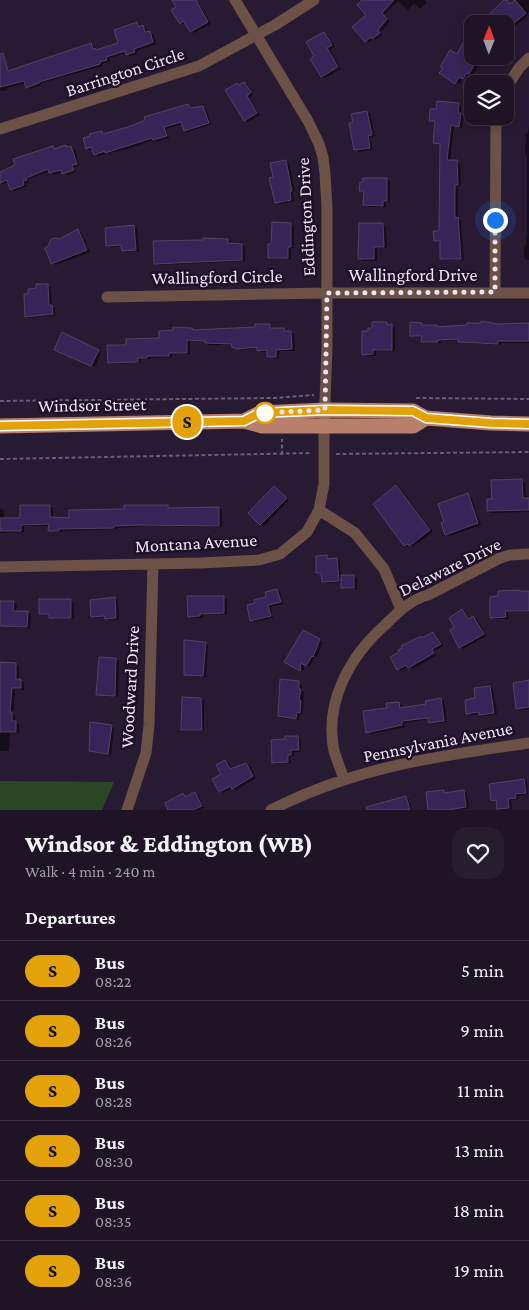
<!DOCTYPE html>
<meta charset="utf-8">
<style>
:root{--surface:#1e1426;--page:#261d2e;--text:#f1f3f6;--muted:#a19ea7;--line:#3c3343}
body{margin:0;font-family:"Crimson Pro",serif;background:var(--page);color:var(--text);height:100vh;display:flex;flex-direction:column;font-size:19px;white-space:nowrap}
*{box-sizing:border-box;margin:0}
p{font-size:16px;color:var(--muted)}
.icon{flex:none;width:28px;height:28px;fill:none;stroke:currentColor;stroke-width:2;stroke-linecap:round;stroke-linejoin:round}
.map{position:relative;height:810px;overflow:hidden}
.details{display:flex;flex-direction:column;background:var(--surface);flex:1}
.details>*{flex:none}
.badge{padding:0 10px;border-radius:16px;font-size:18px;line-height:32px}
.needle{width:32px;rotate:1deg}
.fabs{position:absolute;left:464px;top:15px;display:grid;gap:10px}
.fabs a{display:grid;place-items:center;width:50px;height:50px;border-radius:10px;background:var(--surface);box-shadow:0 2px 12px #0003,0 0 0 1px var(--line);font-size:25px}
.you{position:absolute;width:25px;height:25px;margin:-12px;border:4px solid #fff;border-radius:50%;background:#1a73e8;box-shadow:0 0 0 8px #1a73e833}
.map>.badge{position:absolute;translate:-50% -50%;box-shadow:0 0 0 2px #fff}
h2{padding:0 25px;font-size:19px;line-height:45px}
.round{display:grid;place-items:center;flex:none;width:52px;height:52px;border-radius:15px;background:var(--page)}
.summary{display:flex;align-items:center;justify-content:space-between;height:85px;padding:0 25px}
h1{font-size:24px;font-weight:800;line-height:38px}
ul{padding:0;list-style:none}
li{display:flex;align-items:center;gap:15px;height:60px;padding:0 25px;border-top:1px solid var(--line)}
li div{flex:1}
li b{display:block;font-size:19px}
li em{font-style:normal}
li .badge{min-width:55px;font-weight:700;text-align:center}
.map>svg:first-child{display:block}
</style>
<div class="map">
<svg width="529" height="810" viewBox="0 0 529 810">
<rect width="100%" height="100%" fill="#281a32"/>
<path fill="#2b4624" d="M0 781 114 782 102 810H0Z"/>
<path fill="#0007" d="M176 0H197L211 24 194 33 191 31 186 23 184 25 181 23Z
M364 0H425L427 3 420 9 414 3 408 10 398 1 384 15 390 22 380 33 382 35 376 40 374 39 369 42 366 41 367 15Z
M506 0 511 5 517 0H529V12L527 14 529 15 505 34Z
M136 24 140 27 146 28 147 33 153 34 156 44 137 51V54L130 56 127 53 109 58 110 61 102 64 103 66 41 83 42 85 30 89 27 87 26 83 7 88V90L0 91V69L6 68 10 72 91 44 98 50 120 44Z
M324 33 327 35 335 47 330 50 341 69 325 78 322 76 316 57Z
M472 45V56H486L480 66 479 65 473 75 471 74 467 80 463 78 459 84 440 73 457 55 470 48Z
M244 83 248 85 253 95 249 98 260 115 248 122 245 120 240 86Z
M458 104 461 106V115L463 116 462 128 454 126 450 162H457L460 164 461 186H458V219L461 221 464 260H445L441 258V243L435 241 441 233V145L434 143 436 122 430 120Z
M188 105 192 109 203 107 206 109 211 124 188 132 185 130 183 124 166 129 169 138 157 142 154 140 128 149 98 156 95 154 93 149 90 150 87 148 102 133 105 135 128 128Z
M367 112 370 114 375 137 370 138 373 149 359 152 356 150Z
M529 126V260H527L524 258V247L526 246V235H527V156L525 154 526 133H528Z
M53 147 57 149 65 147 75 149 79 165 74 167 76 172 67 175 63 172 54 175 50 171 28 179 29 182 26 183 27 186 14 191 11 189 9 182 3 184 0 182V173Z
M286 161 289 163 295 192H293L294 201 279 204 276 202 274 178Z
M387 179 390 181V202H386V207H368L364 205 365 192 361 191Z
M291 224 294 226V248H291V259H272L269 257Z
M360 224H383L386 226 387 248H377V261H363L360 259Z
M134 226 137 228 139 251 127 252 123 250V246L111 247 107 245Z
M78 231 81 232 90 252 56 265 52 263 59 240Z
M228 240 231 242V245H242L245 247V261L158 265 155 263Z
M47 285 51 287 52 306 55 308V315L29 318 26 316 29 295Z
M386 323 395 328V351H376V356H366L363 354 369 333Z
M422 324 425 326 440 328 529 325V343H501V345L463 343 459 340 441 341V343H426L423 341V337H414L411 335Z
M270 325 273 327V329H283L294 334 295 351H279V358H271L268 356V352H261L258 348 241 350 233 345H209L206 342 190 341V354H172V357L150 358V359H141V363L112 364 109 362 127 346 161 339 192 329 196 331 256 328Z
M59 351H98L101 353 95 367Z
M522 481 525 483 526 499H529V512L491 513 488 511 493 500Z
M396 486 400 488 433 532 413 547 411 545 408 547 405 545Z
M274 487 289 500 264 526 250 513Z
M467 495 471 497 481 525 449 536 446 534V522Z
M50 506 53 508V519H71L125 510 168 506 171 509 219 508 222 510V527L143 526 117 528V529L62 531V532H53L50 530V526H24V532L0 533V508L4 510V519H21Z
M326 557 330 560 337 559 340 561 341 576H354L357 578V589H346L342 587V582L326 583 323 581V574L317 572Z
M277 590 280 592 283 604 271 607 273 618 255 622 251 620 267 598Z
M529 592V612H508L509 619H494L491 617Z
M223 597 227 599V614L203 615V618H193L189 616Z
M115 598 118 600 119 619 109 620 106 617 96 618 92 616Z
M70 600 74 602V619H54L51 615 40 613Z
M0 602H14L17 604 16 612H27L31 614 30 628 0 627Z
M462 611 470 619 473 617 477 619 486 636 463 649 460 647 456 628Z
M303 632 323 642 317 657 315 656 310 667 304 664V671L286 661Z
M433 633 437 635 443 646 434 651 437 655 413 669 409 667 401 671 398 669 401 653Z
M205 643 208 645 206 677 189 676 186 674Z
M116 659 119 661 118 697 101 696 98 694Z
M0 663 16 664 19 666V680L24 682V690L15 689 13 714 15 716V722L19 724V733H10L9 751H0Z
M529 682V709L521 710 517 709Z
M299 683 302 685V691L304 692 303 714 300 713 299 720 282 718 279 716Z
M490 687 493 689 497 714 484 716 480 714 471 715 468 713 476 699Z
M200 699 204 701V731H185L182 729Z
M441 699 444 701 447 722 433 724 430 722V719L404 723 405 727 371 734 367 733 388 709 398 703 402 705V709L427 705Z
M111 726 114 728 111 755 90 750Z
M298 737 301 739V751L294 752V756H291V763L276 764 273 762Z
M225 761 229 763 232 770 246 764 250 766 256 778 236 790 233 788 223 793 220 791Z
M524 780 527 782 528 794 518 796 519 799 511 800 512 809 501 810 498 808 497 802 492 800Z
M443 791 447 793 464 792 467 793 469 809 429 810Z
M195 794 198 795 204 808 199 810H170L183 795 187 797Z
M406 798 409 799 412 810H375Z"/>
<path fill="#372458" stroke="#4e4562" d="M172 0H196L208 22 190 32 183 21 180 24 171 10 176 7Z
M362 0H394L382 13 387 19 378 30 380 33 372 39 371 37 365 42 352 27 366 15 357 5Z
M504 0H507L510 4 515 0 526 13 512 25 511 24H479Z
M137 22 138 27 143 25 145 32 150 31 153 42 134 49 135 52 126 55 125 51 106 57 107 60 100 62V64L39 82V83L26 88 24 81 0 87V54L3 53 8 71 91 43 93 49 95 48 96 50 118 43 114 30Z
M324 32 332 45 327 48 338 67 321 77 310 59 314 56 306 42Z
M463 43 472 48V56H480L469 74 467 73 463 79 459 77 455 84 439 73 443 68 440 67 450 50 457 54Z
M244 82 251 92 247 96 257 113 244 121 225 90 237 83 239 85Z
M437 101 459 103 458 113H461L459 127 451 125 447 160H457L458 185H455V218L458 217 461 259H440V241H434L433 231H439L440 144 433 143 435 121H429L430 109H436Z
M188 104 190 108 203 106 209 123 184 131 181 122 164 127 167 136 153 140 152 138 105 153V151L94 155 91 147 86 149 83 138 90 136 89 134 102 131 103 134 128 127 145 120 144 117Z
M367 111 372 135 368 136 370 148 354 150 349 123 353 122 351 114Z
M66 145V147L71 146 77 164 72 165 74 170 62 174 61 170 49 173 48 169 26 178 27 180 23 181 24 185 10 190 7 180 0 183V172L15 165 13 159 53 146 54 149Z
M286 160 292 191H290L291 200 275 203 269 178 273 177 270 163Z
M363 178H387V201H383V206L363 205 364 191H359L360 182H363Z
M272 222 291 223V247H288V258H268V244H271Z
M359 223H383L384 247H374V259H358Z
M134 225 136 250 122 251 121 245 106 246 105 228Z
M78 229 87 250 51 264 45 248 48 246 51 239 55 238 59 239Z
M203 238 228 239V243L242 244V260L154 264 153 241 203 240Z
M36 284H48L49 305H52L53 314 25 317 24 294H28V289L36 288Z
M481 321 498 324 529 323V341H498V344L458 342V339L438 340V342H421L422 336H410V322L422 323V325H437V327L467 325V323H481Z
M372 322H387V325L392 324V350H373V354L362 355V331H368V328H372Z
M255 324H270V328H284V331H291L292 349 276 350V357H267V350L257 351V347L237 349 232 347 231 344 205 343V341L187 340V353H169V356H147V358H138V362L108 363 107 345H126V339L159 338V331L173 330V327L192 328 193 330 255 327Z
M62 332 99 350 91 366 54 350Z
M522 479 523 498H529V510L487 511V499H492L491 480Z
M396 485 430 530 409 546 408 544 404 546 373 504Z
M274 486 287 498 260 525 248 513Z
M468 493 478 523 445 535 441 523 444 522 438 504Z
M20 505H50V517L69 518V510L124 509V505H168V508L219 507V526L139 525 114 526V528L59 529V531H48L49 524 21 525V531H0V518H20Z
M327 555V559L337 558 339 581 322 582 321 573H316V556Z
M341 575H354V588H341Z
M277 589 281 602 268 605 271 616 250 621 247 605 255 603 254 600 266 597 265 592Z
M519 590V591H529V611H505L506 617 490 618V597L498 596V591Z
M187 596H224V613L200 614V616L188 617Z
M115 597 116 618 105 619 104 616 91 617 90 600Z
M39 599H71V618H49V614H39Z
M0 601H14L13 611H28L27 627 0 626Z
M462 609 468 619 473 616 484 634 459 648 450 630 454 627 449 618Z
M303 630 320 639 313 657 312 656 306 666 301 663 300 671 284 662Z
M433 632 441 644 432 649 434 653 408 668 406 665 397 670 390 657 399 652 398 650 402 648 401 646 419 637H424Z
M184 640 206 642 203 676 184 675Z
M99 657 116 658 115 696 96 695Z
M0 662 16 663V679H21V688H12L10 712H12V721H16V732H0Z
M280 679 299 681V689H301L299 700 301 701 300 713 297 712 296 719 278 716Z
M529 680V707L516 709 513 683Z
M490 686 494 713 479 715V712L466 714 465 700 475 698 474 688Z
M182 697 201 698 202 730H181Z
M441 698 444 721 429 723 428 718 402 721V725L366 733 363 711 387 708 386 703 399 702 400 708 426 704 425 701Z
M90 722 112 725 108 754 89 751Z
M285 736H298L299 750H291V755H288V762L272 763 271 740 285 739Z
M225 760 230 769 246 763 253 776 232 789 231 786 219 792 212 779 221 774 216 765Z
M524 779 526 793 515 794 516 798 508 799 509 808 497 809 496 800 491 801 489 784Z
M444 790V793L464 790 466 807 448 810H428L426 792Z
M195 792 202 806 193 810H168L165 803 183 793 185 797Z
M406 796 410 810H367L366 807Z"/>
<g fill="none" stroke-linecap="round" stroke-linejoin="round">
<path stroke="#6a5e73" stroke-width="2" stroke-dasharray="4 2.5" stroke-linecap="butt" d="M416 398 529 399
M0 401 275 398 314 395
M336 454 529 452
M282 455V439
M0 459 312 453"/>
<path stroke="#6c5146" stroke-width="11" d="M505 90 519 68 529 58
M0 129 199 66 275 25 314 0
M495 292 496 116
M107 297 327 293H529
M319 510 355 533 384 569 401 609
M0 567 200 563 259 560 280 554 307 532 319 510 324 484V426L327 348V207L325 174 323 157 319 144 308 121 235 0
M344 780C341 770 337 760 334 751 324 702 350 656 385 625 398 612 410 600 428 595L500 558 510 555 529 554
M127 810 146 753 149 725 153 564
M271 810C355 767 437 756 529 743"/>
<path stroke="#b8806a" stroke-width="15" d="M244 421 260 413 325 410 413 411 426 418 491 423 529 424
M0 426 244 421 262 426H413L426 418"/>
</g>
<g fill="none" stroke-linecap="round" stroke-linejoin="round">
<g stroke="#fff" stroke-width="11">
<path id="line" d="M0 426 244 421 260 413 325 410 413 411 426 418 491 423 529 424"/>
</g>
<use href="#line" stroke="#e3a20a" stroke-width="8"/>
<path stroke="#efe5f6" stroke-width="5" stroke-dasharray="0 9" d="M265 413H260L325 410 327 293 495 292V220"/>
</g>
<circle fill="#fff" stroke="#e3a20a" stroke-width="2.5" cx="265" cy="413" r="10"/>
<g text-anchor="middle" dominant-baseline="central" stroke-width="5" stroke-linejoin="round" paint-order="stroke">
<g font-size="18" fill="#efe5f6" stroke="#1f1028">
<text transform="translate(125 72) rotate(-18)">Barrington Circle</text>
<text transform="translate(306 217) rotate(-93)">Eddington Drive</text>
<text x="413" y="275">Wallingford Drive</text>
<text transform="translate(217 277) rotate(-1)">Wallingford Circle</text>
<text transform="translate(92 405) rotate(-1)">Windsor Street</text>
<text transform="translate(196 543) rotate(-3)">Montana Avenue</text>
<text transform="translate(450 567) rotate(-26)">Delaware Drive</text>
<text transform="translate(130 687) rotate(-87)">Woodward Drive</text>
<text transform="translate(438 742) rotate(-11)">Pennsylvania Avenue</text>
</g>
</g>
</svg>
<div class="fabs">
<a><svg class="needle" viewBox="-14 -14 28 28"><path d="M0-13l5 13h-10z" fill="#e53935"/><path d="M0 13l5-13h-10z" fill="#a19ea7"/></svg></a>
<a><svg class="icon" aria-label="layers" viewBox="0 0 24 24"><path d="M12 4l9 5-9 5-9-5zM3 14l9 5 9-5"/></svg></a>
</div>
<div class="you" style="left:495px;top:220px"></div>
<b class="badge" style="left:187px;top:422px;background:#e3a20a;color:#111">S</b>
</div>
<section class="details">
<div class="summary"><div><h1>Windsor &amp; Eddington (WB)</h1><p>Walk · 4 min · 240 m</p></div><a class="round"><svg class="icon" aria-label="heart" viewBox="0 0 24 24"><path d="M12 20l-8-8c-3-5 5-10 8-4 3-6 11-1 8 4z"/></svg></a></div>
<h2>Departures</h2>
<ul>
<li><span class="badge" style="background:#e3a20a;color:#111">S</span><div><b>Bus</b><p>08:22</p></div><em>5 min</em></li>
<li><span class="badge" style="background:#e3a20a;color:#111">S</span><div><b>Bus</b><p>08:26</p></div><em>9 min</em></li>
<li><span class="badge" style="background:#e3a20a;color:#111">S</span><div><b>Bus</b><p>08:28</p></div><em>11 min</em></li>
<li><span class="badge" style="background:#e3a20a;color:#111">S</span><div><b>Bus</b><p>08:30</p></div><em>13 min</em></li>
<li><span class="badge" style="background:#e3a20a;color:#111">S</span><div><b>Bus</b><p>08:35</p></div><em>18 min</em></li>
<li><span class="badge" style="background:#e3a20a;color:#111">S</span><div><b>Bus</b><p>08:36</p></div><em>19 min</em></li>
</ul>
</section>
